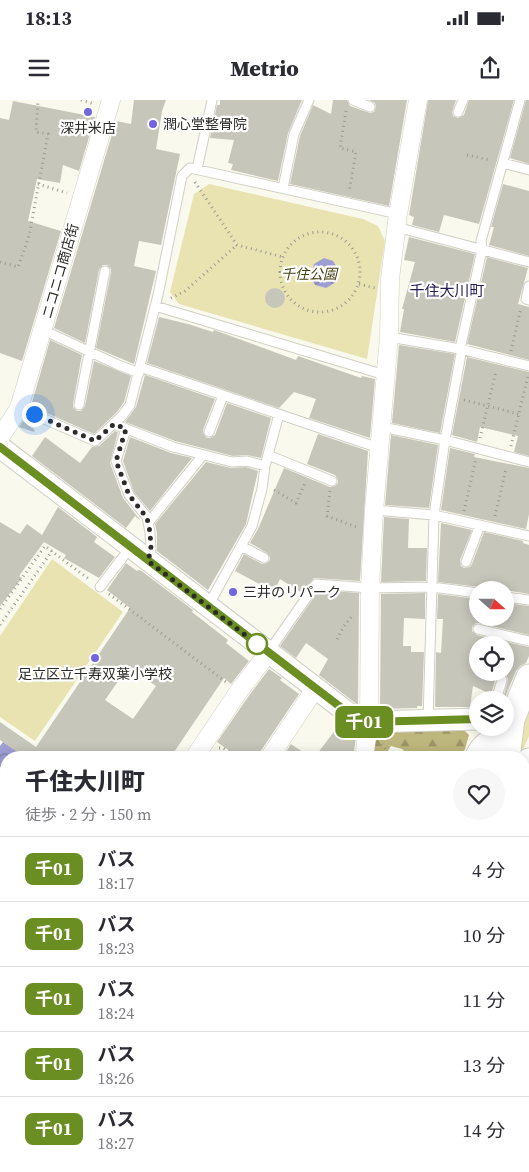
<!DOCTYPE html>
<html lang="ja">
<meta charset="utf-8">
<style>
:root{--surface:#fff;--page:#f7f7f7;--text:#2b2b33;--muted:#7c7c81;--line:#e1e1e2}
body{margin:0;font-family:"Source Serif 4","Noto Sans JP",serif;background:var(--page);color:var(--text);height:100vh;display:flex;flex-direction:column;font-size:19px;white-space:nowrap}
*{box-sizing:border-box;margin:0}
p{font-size:16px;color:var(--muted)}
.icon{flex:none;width:28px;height:28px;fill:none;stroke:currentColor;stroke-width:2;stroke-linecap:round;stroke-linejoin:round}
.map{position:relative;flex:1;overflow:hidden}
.drawer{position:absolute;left:0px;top:651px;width:530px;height:421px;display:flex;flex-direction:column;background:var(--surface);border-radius:20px 20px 0 0;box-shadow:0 2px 12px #0003}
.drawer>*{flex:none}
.badge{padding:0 10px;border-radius:8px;font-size:18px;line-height:32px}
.needle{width:32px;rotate:111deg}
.fabs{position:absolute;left:469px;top:481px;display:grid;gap:10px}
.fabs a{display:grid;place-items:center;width:45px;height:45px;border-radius:50%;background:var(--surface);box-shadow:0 2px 12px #0003;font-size:25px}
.you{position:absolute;width:25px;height:25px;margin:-12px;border:4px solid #fff;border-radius:50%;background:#1a73e8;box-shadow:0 0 0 8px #1a73e833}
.map>.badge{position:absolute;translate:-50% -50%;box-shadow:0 0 0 2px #fff}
.round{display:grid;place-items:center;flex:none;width:52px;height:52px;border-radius:26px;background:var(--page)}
.head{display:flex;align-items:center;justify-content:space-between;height:85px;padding:0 25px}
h1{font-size:24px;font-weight:800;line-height:38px}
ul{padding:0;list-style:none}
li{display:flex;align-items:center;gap:15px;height:65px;padding:0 25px;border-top:1px solid var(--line)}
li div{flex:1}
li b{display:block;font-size:19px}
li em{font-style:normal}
li .badge{min-width:55px;font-weight:700;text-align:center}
.status{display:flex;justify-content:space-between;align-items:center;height:35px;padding:0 25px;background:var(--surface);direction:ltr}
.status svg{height:14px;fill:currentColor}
header{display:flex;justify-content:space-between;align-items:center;height:65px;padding:0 25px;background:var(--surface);font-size:22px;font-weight:800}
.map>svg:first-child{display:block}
</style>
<div class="status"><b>18:13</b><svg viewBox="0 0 49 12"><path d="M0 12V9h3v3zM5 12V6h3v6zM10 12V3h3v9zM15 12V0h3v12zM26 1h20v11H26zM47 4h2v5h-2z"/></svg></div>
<header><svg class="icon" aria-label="menu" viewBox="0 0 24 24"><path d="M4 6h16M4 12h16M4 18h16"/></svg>Metrio<svg class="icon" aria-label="share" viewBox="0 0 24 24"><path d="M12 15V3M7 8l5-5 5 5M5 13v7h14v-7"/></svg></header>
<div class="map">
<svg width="529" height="1072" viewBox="0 0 529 1072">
<defs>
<pattern id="forest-firs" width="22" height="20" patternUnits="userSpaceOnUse" patternTransform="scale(1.25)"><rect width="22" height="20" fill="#beb77d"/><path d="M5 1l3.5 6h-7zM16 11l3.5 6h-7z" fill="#9b9566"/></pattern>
<pattern id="water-waves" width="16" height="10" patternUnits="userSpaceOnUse" patternTransform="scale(1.25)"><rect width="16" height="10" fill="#9f9ed3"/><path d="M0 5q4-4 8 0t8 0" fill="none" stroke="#8281ab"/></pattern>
</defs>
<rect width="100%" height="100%" fill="#faf9ee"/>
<path fill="#e9e3b1" d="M209 84 363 119 378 126 385 141 367 259 179 204 170 192 194 94Z
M52 459 123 512 35 641 0 617V536Z
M529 601V636L520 657 515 635Z
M529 691V881L524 893V702Z
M529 985V1072H495L491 1069 493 1066H524V997Z
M345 1066H429L426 1072H342Z"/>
<path fill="url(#forest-firs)" d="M385 630H452L465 631 469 635 465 649 460 657H408L409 655 402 649 391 646 384 657 370 658 371 640 376 634H382Z"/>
<path fill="url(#water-waves)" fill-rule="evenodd" d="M324 158 333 161 339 171 336 182 326 188 315 185 311 176 314 164ZM324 166 329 167 332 172V177L328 180H323L318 175 319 170Z
M3 642 26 657 6 658V671L0 667V646Z"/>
<path fill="#c7c6bb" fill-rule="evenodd" d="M134 0H166L162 11 156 49 180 54 161 145 139 141 134 166 156 171 134 264 96 248 111 172V169L107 165H103L99 170 85 243 54 228 116 21 131 24Z
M220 0H302L288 33 278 81 231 70 233 64 228 63 234 40 210 38 217 5H220Z
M333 0H347L350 6 370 13 374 12 376 7 375 3 369 0H407L389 106 290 84 300 36 313 5 331 14Z
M428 0H456L452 12 453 16 458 18 464 15 469 0H514L479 124 444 115 439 132 412 125 414 117 409 115Z
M526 0H529V64L510 58Z
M13 1 95 17 79 71 63 65 60 83 37 79 28 121 61 131 22 261 0 253V18L9 20Z
M503 84 529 91V156L489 145 494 127H491Z
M409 137 475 154 455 242 400 232 404 209H402L415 162 404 160Z
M487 157 528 168 518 204 529 207V260L467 244Z
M265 198a10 10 0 1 1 20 0a10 10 0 1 1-20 0Z
M159 217 188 224 213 232 214 230 217 231 296 260 298 256 361 278 362 276 375 279 370 338 309 318 316 299 294 292 279 308 147 263Z
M50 240 82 255 73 304V307L77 311H81L85 306 94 261 131 276 124 302 117 312 94 334 31 306Z
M399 245 455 254 440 333 392 323Z
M467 257 529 272V356L514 352 518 336 480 327 477 342 452 335Z
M145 275 215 299 203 330 204 335 207 338H210L215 335 227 303 271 318 261 358 247 355 233 356 175 341 125 322 136 307Z
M23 321 35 330 34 332 19 327Z
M115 331 118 332 110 363 123 398 141 421 135 416 126 428 32 356 45 337 80 363 92 347 99 346Z
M318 334 368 351 360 481 314 478 302 493 280 479 275 490 266 485 265 487 235 471 244 454 262 464 267 463 270 460V457L267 453 250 443 258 429 284 368 330 387 335 386 338 383V380L335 375 307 364Z
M391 335 438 345 429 408 385 405Z
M130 337 171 353 192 358 150 411 134 392 123 361Z
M450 348 475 354 474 357 529 368V414L526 429 441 410Z
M206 362 231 368 246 367 258 371 246 424 208 490 157 451V433L155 424Z
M58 407 97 437 94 442 115 457 99 478 64 458 66 455 44 442 19 476 22 478 0 506V422L20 434 27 424 42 435Z
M384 417 409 419 408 448H427L426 481 381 482Z
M441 423 472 430 460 460 461 466 464 468 470 467 472 464 484 432 523 441V443L529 445V494L505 490H483L479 487 438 482Z
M126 463 137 471 139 470 143 472 193 510 192 512 228 540 226 543 249 561 231 584 224 578 170 658H26L0 640V622L36 647 130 508 107 490ZM128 567 156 586 133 619 105 600Z
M319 490 359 493 358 605 319 575 328 559 306 543 296 558 280 546Z
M425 493V519L404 518 403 546H411V552H424L422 606H417V608L380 609 381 494Z
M438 494 478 499V518H505V503L529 506V535L479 523H476L472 527V531L477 535 529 547V556L526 563 520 566 516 571 504 600H503L508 579 506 575 501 574 496 578 491 594 473 586 470 607H435L436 552 441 553 443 519H437ZM478 545H505V572H478Z
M269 569 282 578 280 580 299 594 260 652 258 658H240L217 642 248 597Z
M339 625 356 638 354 651 349 658H314Z
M291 644 312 658H282Z"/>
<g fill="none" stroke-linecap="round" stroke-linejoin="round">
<g stroke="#d0cfc4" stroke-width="11">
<path id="service" d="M353 0 370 7
M458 12 463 0
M503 63 529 70
M197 69 212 0
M283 88 294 34 309 0
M396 127 529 162
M529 186 526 199 529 200
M155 206 385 275
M43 230 116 264 139 273
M389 237 460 249 529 266
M140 267 379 348
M79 305 105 171
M19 308 95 341 122 316 130 305 158 195 182 76 190 68 398 114
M114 324 173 347 232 362 247 361 265 366
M382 327 445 340 529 362
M126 329 116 361 129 395 147 417 150 432 151 449 148 460
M209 332 223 296
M268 355 332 381
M374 410 434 415 529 436
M148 423 203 355
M241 446 264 458
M466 462 480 425
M100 487 130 448
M505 497 529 500
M208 506 252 426 262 389 265 366 279 314
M478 529 529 541
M269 551 316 484 370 488 432 487 478 493
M496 600 502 580
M428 620 434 415 445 340 461 254 460 249 482 150 481 141 520 0
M0 777 6 761
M0 811H6
M0 877 6 879
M0 970 6 971"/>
</g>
<g stroke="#d0cfc4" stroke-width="19">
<path id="minor" d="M0 338 19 308 111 0
M194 658 239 591 268 553
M269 658 315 589
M364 658 369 622 370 488 374 410 389 237 390 179 398 114 418 0
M0 702 6 706
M149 1072 157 1066"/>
</g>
<g stroke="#d0cfc4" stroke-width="23">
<path id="tertiary" d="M0 347 356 619 369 622 478 619
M477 654C487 635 503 635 507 658
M277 1072 281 1066"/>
</g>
<g stroke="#d0cfc4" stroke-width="27">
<path id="secondary" d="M507 658 512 619 529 577
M524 673 529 661
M300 1072 304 1066
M326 1072 330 1066"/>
</g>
<path stroke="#9a9a92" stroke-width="3" stroke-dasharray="1 4" stroke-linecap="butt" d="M81 0 94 4
M346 11 340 48 356 52 349 92
M467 55 490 60
M195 82 237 145 283 157
M38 84 67 93
M280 172a40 40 0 1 1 80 0a40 40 0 1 1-80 0Z
M0 162 18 167 29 136 48 34 36 32 38 0
M359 184 375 188
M171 198 185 191 237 145
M511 251 521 208
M464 300 519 314
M480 338 496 271
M511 346 528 276
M274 390 296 403 306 381
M330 391 327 416 356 427
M464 411 476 359
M495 416 506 369
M109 494 226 582
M0 509 45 446 90 480
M0 525 52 451
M337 539 344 526 353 515
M382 644 393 658
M219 648H223L239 658
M227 658 231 653
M524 766 529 754
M524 918 529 907
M524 938 529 930
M188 1066 191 1072
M365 1072 369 1066
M396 1072 401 1066
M449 1072 453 1066"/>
<use href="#service" stroke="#fff" stroke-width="9"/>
<use href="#minor" stroke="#fff" stroke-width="18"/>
<use href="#tertiary" stroke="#fff" stroke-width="21"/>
<use href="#secondary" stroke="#fff" stroke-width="25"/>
</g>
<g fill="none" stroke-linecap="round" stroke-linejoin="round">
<g stroke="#fff" stroke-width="11">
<path id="line" d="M0 347 356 619 368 622 478 619"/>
</g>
<use href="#line" stroke="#6b8e23" stroke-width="8"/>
<path stroke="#2b2b27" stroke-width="5" stroke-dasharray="0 9" d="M34 314 95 341 114 324 126 329 116 361 129 395 147 418 150 432 151 449 148 461 257 544"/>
</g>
<g fill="#7364df" stroke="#fff" stroke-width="2">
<circle cx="88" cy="12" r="5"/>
<circle cx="153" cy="24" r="5"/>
<circle cx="233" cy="492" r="5"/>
<circle cx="95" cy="558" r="5"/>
</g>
<circle fill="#fff" stroke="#6b8e23" stroke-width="2.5" cx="257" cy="544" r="10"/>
<g text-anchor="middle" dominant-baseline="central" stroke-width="4.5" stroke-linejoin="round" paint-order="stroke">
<g font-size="14" fill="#2b2b27" stroke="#fff" text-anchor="start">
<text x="163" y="24">潤心堂整骨院</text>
<text x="88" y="28" text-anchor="middle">深井米店</text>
<text x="243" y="492">三井のリパーク</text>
<text x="95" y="574" text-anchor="middle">足立区立千寿双葉小学校</text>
</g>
<g font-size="14" fill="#2b2b27" stroke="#fff">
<text transform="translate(60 171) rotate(-74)">ニコニコ商店街</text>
</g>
<g font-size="14" font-style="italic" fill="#464113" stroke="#fff">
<text x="309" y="174">千住公園</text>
</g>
<g font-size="15" fill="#29205a" stroke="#fff">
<text x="447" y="190">千住大川町</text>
</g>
</g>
</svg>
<div class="fabs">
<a><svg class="needle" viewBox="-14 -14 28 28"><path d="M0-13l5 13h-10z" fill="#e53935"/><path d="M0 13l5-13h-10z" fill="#7c7c81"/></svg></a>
<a><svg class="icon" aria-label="locate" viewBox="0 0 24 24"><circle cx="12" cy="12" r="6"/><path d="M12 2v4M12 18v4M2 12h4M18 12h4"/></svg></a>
<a><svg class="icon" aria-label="layers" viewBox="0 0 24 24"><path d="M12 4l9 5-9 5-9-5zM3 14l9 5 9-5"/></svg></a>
</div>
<div class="you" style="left:34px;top:314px"></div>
<b class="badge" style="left:364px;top:622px;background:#6b8e23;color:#fff">千01</b>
<section class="drawer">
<div class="head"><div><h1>千住大川町</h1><p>徒歩 · 2 分 · 150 m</p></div><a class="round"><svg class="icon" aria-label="heart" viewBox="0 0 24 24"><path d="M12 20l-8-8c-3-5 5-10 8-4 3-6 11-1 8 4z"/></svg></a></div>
<ul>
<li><span class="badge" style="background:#6b8e23;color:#fff">千01</span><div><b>バス</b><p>18:17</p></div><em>4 分</em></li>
<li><span class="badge" style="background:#6b8e23;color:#fff">千01</span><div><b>バス</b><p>18:23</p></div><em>10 分</em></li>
<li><span class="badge" style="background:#6b8e23;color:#fff">千01</span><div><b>バス</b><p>18:24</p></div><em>11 分</em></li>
<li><span class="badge" style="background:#6b8e23;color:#fff">千01</span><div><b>バス</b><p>18:26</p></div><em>13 分</em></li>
<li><span class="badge" style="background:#6b8e23;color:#fff">千01</span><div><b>バス</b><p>18:27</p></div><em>14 分</em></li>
</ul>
</section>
</div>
